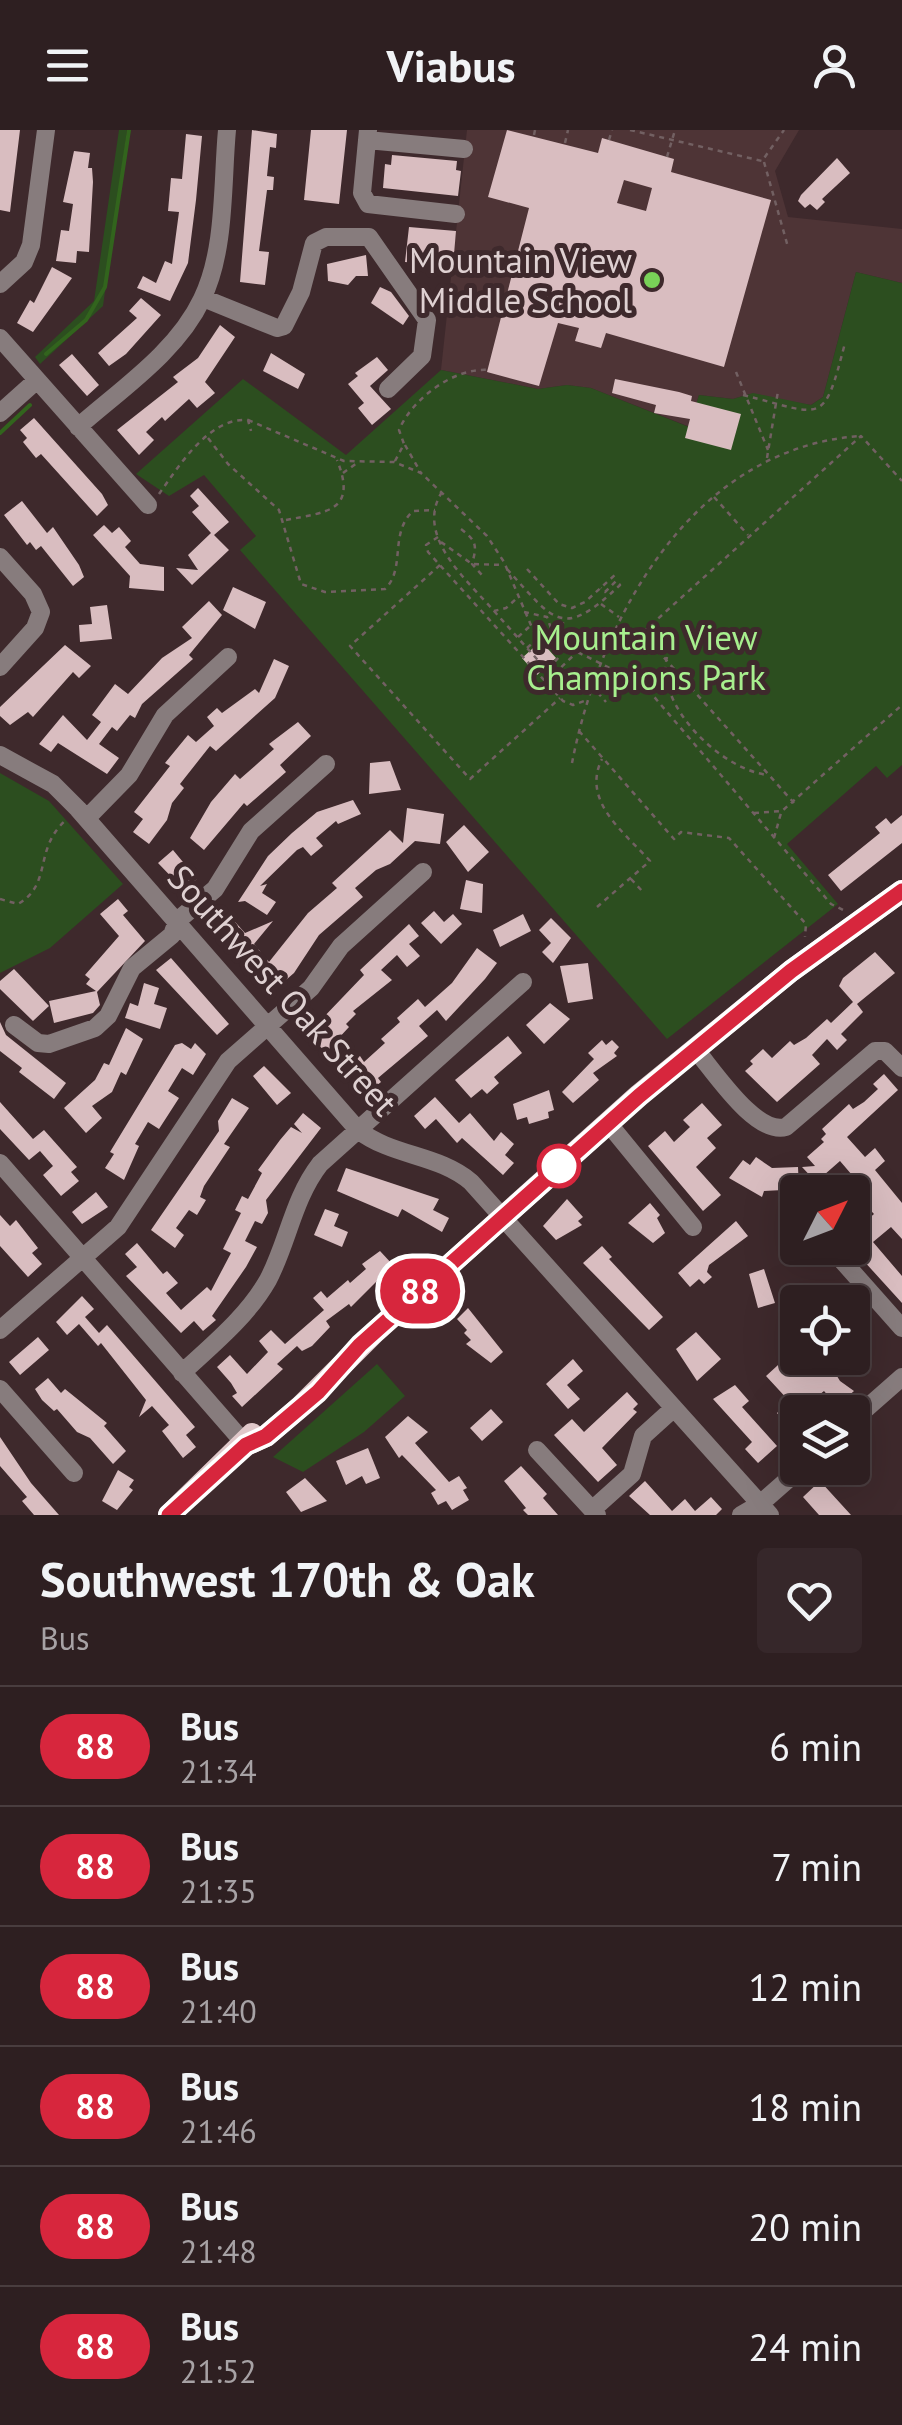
<!DOCTYPE html>
<style>
:root{--surface:#2e1f21;--page:#36272a;--text:#f1f3f6;--muted:#a7a2a5;--line:#493d3f}
body{margin:0;font-family:"PT Sans",sans-serif;background:var(--page);color:var(--text);height:100vh;display:flex;flex-direction:column;font-size:38px;white-space:nowrap}
*{box-sizing:border-box;margin:0}
p{font-size:32px;color:var(--muted)}
.icon{flex:none;width:55px;height:55px;fill:none;stroke:currentColor;stroke-width:2;stroke-linecap:round;stroke-linejoin:round}
.map{position:relative;height:1385px;overflow:hidden}
.sheet{display:flex;flex-direction:column;background:var(--surface);flex:1}
.sheet>*{flex:none}
.badge{padding:0 20px;border-radius:32px;font-size:35px;line-height:65px}
.needle{width:65px;rotate:48deg}
.fabs{position:absolute;left:780px;top:1045px;display:grid;gap:20px}
.fabs a{display:grid;place-items:center;width:90px;height:90px;border-radius:10px;background:var(--surface);box-shadow:0 10px 40px #0002,0 0 0 2px var(--line);font-size:50px}
.map>.badge{position:absolute;translate:-50% -50%;box-shadow:0 0 0 5px #fff}
.round{display:grid;place-items:center;flex:none;width:105px;height:105px;border-radius:10px;background:var(--page)}
.headline{display:flex;align-items:center;justify-content:space-between;height:170px;padding:0 40px}
h1{font-size:48px;font-weight:700;line-height:75px}
ul{padding:0;list-style:none}
li{display:flex;align-items:center;gap:30px;height:120px;padding:0 40px;border-top:2px solid var(--line)}
li div{flex:1}
li b{display:block;font-size:38px}
li em{font-style:normal}
li .badge{min-width:110px;font-weight:700;text-align:center}
header{display:flex;justify-content:space-between;align-items:center;height:130px;padding:0 40px;background:var(--surface);font-size:45px;font-weight:700}
.map>svg:first-child{display:block}
</style>
<header><svg class="icon" aria-label="menu" viewBox="0 0 24 24"><path d="M4 6h16M4 12h16M4 18h16"/></svg>Viabus<svg class="icon" aria-label="person" viewBox="0 0 24 24"><circle cx="12" cy="8" r="4"/><path d="M4 21q1-7 8-7t8 7"/></svg></header>
<div class="map">
<svg width="902" height="1385" viewBox="0 0 902 1385">
<rect width="100%" height="100%" fill="#3e292c"/>
<path fill="#4e3436" d="M467 0H799L775 41 788 87 902 99V153L856 142 823 267 811 275 749 264 733 269 699 265 690 297 591 258 567 255 538 259 441 240Z"/>
<path fill="#2c4e1f" d="M119 0H127L103 176 40 234 35 227 94 171Z
M856 142 902 153V635L887 648 876 636 787 714 838 774 667 909 240 420 256 406 204 345 169 366 136 344 243 249 346 325 441 240 538 259 567 255 591 258 689 297 699 265 733 269 753 263 811 275 823 267Z
M0 643 49 671 123 754 50 818 0 843Z
M377 1234 405 1266 364 1302 303 1342 273 1327Z"/>
<g fill="none" stroke-linecap="round" stroke-linejoin="round">
<path stroke="#32641d" stroke-width="4" d="M46 224 86 190 105 157 129 0
M0 303 30 275"/>
</g>
<path fill="#d9bdc0" fill-rule="evenodd" d="M0 0H20L10 82 0 80Z
M252 0 277 4 276 18 270 17 267 46 274 47 273 60H267L259 121 269 122 265 155 240 152Z
M311 0H347L339 74 304 70Z
M507 0 598 23 602 8 674 29 671 42 771 70 724 237 606 203 601 218 575 211 579 198 558 193 539 256 487 242 529 78 488 67ZM624 50 652 58 646 81 617 73Z
M186 4 202 6 196 70 188 133 170 171 137 158 143 146 156 153 165 131 172 134 179 82 168 81 171 48 182 49Z
M74 21 90 23 88 38H92L93 52 89 122 77 121 76 133 56 131 61 100 69 101 73 74 63 72Z
M392 25 457 31 456 40 461 41 458 66 383 58 385 34 391 35Z
M837 28 850 43 822 69 825 72 817 80 810 74 805 78 798 71 801 65Z
M409 97 456 101 453 136 405 132Z
M366 125 368 146H356L348 155 328 151 327 134Z
M52 137 72 148 33 202 17 193 30 170 34 173Z
M380 157 391 162 409 186 403 195 371 173Z
M141 168 161 185 126 224 109 236 98 223 137 188 129 181Z
M220 195 235 207 205 252 215 263 197 278 189 269 165 291 162 287 146 302 154 310 139 325 117 300 178 252 173 247 198 228Z
M271 223 305 244 298 259 263 241Z
M72 224 99 255 87 266 59 235Z
M377 227 388 240 370 256 391 279 372 295 358 278 364 273 348 254 358 246 355 243Z
M615 249 679 262 692 266 691 271 741 284 731 320 685 308 690 289 654 283 656 275 612 263Z
M34 288 102 364 108 375 97 386 41 324 36 328 23 312 27 308 20 300Z
M198 358 229 392 214 405 229 420 192 455 176 438 198 440 188 425 211 403 192 382 199 376 190 366Z
M22 371 47 403 53 397 79 435 84 447 73 456 41 416 36 420 30 412 27 415 4 385Z
M104 395 112 403 119 397 131 411 125 417 140 434 164 437V461L129 458 130 446 93 405Z
M233 457 266 472 255 499 223 480Z
M209 471 222 485 189 525 193 529 142 574 135 588 130 585 117 601 112 597 99 614 119 628 107 644 58 613 51 622 39 614 63 585 87 610 101 592 92 585 115 554 128 564 162 528 192 508 182 497Z
M107 475 112 509 80 512 79 495 92 494 90 477Z
M541 511 556 528 537 545 522 528Z
M65 515 91 536 79 548 73 542 33 587 28 582 10 595 0 586V577Z
M274 529 289 536 275 568 216 621 210 616 180 654 184 658 172 673 167 690 149 714 133 702 143 689 134 682 170 636 165 633 188 605 196 612 214 596 207 587 217 578 222 583 255 559 259 563Z
M298 592 311 606 280 635 286 642 247 676 244 673 204 720 190 708 211 672 235 644 240 649 274 619 269 614Z
M390 631 401 660 369 664 370 633Z
M353 670 361 684 338 694 336 691 316 708 323 716 311 726 303 717 297 720 260 756 267 754 262 763 276 772 267 785 245 771 238 772 268 726 292 703 317 682Z
M407 678 444 684 440 714 415 711 390 734 376 740 355 758 363 767 319 805 294 843 272 862 216 797 229 785 245 803 273 791 254 814 269 832 308 783 337 758 332 753 390 700 403 713Z
M902 685V713L841 761 828 745 880 703 875 697 886 688 891 694Z
M464 695 489 722 468 742 446 712Z
M173 720 197 749 184 760 158 733Z
M466 750 483 754 482 783 460 779Z
M118 769 128 781 123 785 145 811 97 862 100 875 93 883 54 893 49 871 96 861 86 854 90 849 85 845 119 806 100 784Z
M434 781 444 792 453 784 462 794 441 814 421 793Z
M523 784 531 801 500 817 493 800Z
M551 788 571 808 553 833 542 822 551 813 539 800Z
M409 794 419 806 409 814 420 826 407 837 397 825 381 840 392 850 353 881 356 884 346 894 349 897 336 911 339 915 328 925 314 910 327 899 320 891 364 845 360 840Z
M477 818 497 833 485 849 446 891 437 880 419 896 428 906 378 948 381 952 365 965 341 941 360 926 364 932 385 913 381 909 400 892 397 888 418 869 425 877 452 853Z
M875 822 895 843 857 874 863 882 841 904 847 910 837 920 827 909 812 925 820 934 777 972 745 941 753 934 750 931 763 919 772 928 790 911 794 915 806 908 827 889 831 893 853 872 839 856 843 848Z
M171 828 229 894 217 905 156 840Z
M588 833 593 869 568 873 560 836Z
M14 839 49 876 33 891 0 859V851Z
M144 853 159 858 154 874 167 878 160 899 125 888 130 873 138 876Z
M550 873 570 889 544 914 526 895Z
M0 892 6 905 66 953 54 969 19 942 22 938 0 921Z
M126 898 143 909 126 945 121 942 112 962 92 976 102 988 86 1003 64 978 95 950 104 933 109 935Z
M508 906 522 923 494 947 499 953 487 964 482 959 471 968 455 950Z
M602 910 606 915 612 910 619 917 614 923 617 926 593 943 599 950 573 973 562 962 594 929 588 923Z
M182 913 191 919 195 913 206 924 193 945 182 938 168 961 179 968 159 999 148 992 135 1014 139 1016 124 1050 105 1038 114 1024 110 1022 175 915Z
M264 936 291 963 277 975 253 946Z
M884 944 898 960 847 1007 865 1027 875 1018 885 1031 875 1040 902 1073V1109L891 1097 873 1112 902 1146V1173L852 1118V1090L859 1097 874 1084 857 1066 864 1059 840 1031 816 1052 802 1037 815 1036 807 1027 824 1012 821 1009 826 1004 822 999 849 974 853 979 864 972 878 959 873 954Z
M549 960 554 980 548 982 549 988 529 994 527 987 517 990 513 974Z
M435 967 459 993 470 983 494 1011 501 1002 514 1014 505 1025 514 1033 503 1045 462 1008 457 1013 436 989 425 999 414 986Z
M232 968 249 978 224 1014 230 1017 204 1056 200 1067 206 1070 197 1085 189 1080 176 1098 184 1105 175 1118 151 1100 219 1001 218 991Z
M0 972 33 1009 44 1000 77 1037 71 1042 79 1051 61 1066 43 1045 53 1036 40 1021 29 1030 0 999Z
M702 973 722 995 707 1008 716 1018 696 1037 721 1065 703 1081 648 1016 665 1001 674 1012 690 997 683 990Z
M303 983 321 998 266 1070 268 1083 262 1094 255 1091 245 1111 257 1117 246 1137 212 1186 216 1190 203 1201 194 1191 181 1203 126 1146 137 1137 125 1124 137 1113 163 1144 167 1141 178 1153 166 1163 181 1180 207 1157 211 1161 231 1123 223 1119 241 1083 235 1080 242 1066 248 1069 262 1043 258 1040 280 1010 291 997 302 1003 294 994Z
M756 1027 772 1038 798 1037 799 1059 794 1060 795 1065 784 1066 783 1060 764 1061 762 1067 729 1048 743 1030 750 1035Z
M346 1038 439 1069 433 1080 449 1088 442 1102 402 1079 398 1087 337 1061Z
M96 1062 108 1077 82 1094 72 1082Z
M567 1069 583 1087 578 1091 582 1095 556 1110 543 1096Z
M650 1073 660 1085 657 1088 665 1103 653 1113 628 1093Z
M325 1079 339 1084 334 1096 348 1102 342 1117 314 1105Z
M0 1085 10 1096 16 1090 38 1118 32 1123 42 1134 28 1147 0 1116Z
M798 1090V1118H819L803 1133 779 1108Z
M736 1091 748 1106 709 1135 707 1142 712 1147 704 1154 699 1149 690 1157 678 1143Z
M602 1116 612 1127 609 1129 663 1187 649 1200 583 1133Z
M380 1121 393 1135 351 1177 349 1174 326 1191 330 1197 312 1216 302 1221 297 1216 277 1234 283 1239 242 1277 232 1266 237 1263 231 1253 217 1237 230 1225 247 1244 268 1222 259 1211 271 1200 285 1214 324 1180 313 1168 321 1161 327 1168 348 1150 350 1153 366 1139 362 1134Z
M764 1139 775 1173 758 1178 749 1144Z
M82 1166 94 1179 85 1187 99 1203 107 1195 195 1297 186 1305 196 1317 183 1328 162 1301 169 1295 152 1276 139 1287 146 1270 101 1213 98 1216 79 1194 67 1205 56 1192Z
M468 1178 503 1222 491 1233 466 1214 471 1210 464 1203 467 1200 457 1189Z
M791 1178 798 1185V1228H811L822 1240 829 1233 840 1251 854 1261 837 1276 824 1261 798 1282V1294L791 1299 777 1283 790 1272 766 1246 789 1225 778 1212 788 1203 778 1189Z
M696 1202 721 1229 697 1251 676 1219Z
M38 1207 49 1220 20 1245 9 1232Z
M573 1229 583 1241 567 1255 580 1269 568 1279 546 1254Z
M48 1248 61 1263 65 1259 107 1293 104 1296 126 1321 113 1334 90 1308 77 1302 57 1279 54 1281 42 1270 35 1259Z
M735 1255 749 1271 742 1277 777 1316 758 1333 745 1319 752 1312 713 1269Z
M627 1262 638 1274 633 1279 637 1282 602 1318 617 1335 598 1352 554 1305 572 1289 584 1302Z
M491 1279 503 1292 482 1311 470 1298Z
M408 1286 428 1302 415 1313 449 1352 459 1346 467 1358 463 1360 469 1370 452 1380 446 1371 438 1375 431 1363 436 1360 402 1325 399 1328 385 1307Z
M0 1307 31 1353 59 1385H34L22 1371 27 1367 0 1336Z
M368 1318 380 1348 366 1354 362 1346 346 1355 336 1331Z
M521 1336 547 1364 543 1368 558 1385H528L523 1380 526 1378 504 1351Z
M118 1340 134 1350 129 1357 133 1360 117 1380 102 1371Z
M305 1348 327 1371 301 1382 286 1362Z
M645 1351 672 1381 685 1369 695 1381 711 1367 722 1379 716 1385H650L629 1366Z
M820 1351 851 1385H819L803 1367Z"/>
<g fill="none" stroke-linecap="round" stroke-linejoin="round">
<path stroke="#726062" stroke-width="2.5" stroke-dasharray="5 5" stroke-linecap="butt" d="M630 0 762 31 784 0
M534 5 535 0
M609 10 612 0
M565 13 568 0
M667 27 675 0
M764 32 788 117
M736 242 768 320
M743 265C824 285 823 298 845 213
M248 290 344 331 394 332 421 343 487 406 504 432 533 500 644 555 831 774 843 780
M208 308 228 334 279 380 301 454 325 462 385 459C406 439 389 403 413 381L435 380
M405 315 421 343
M767 328 778 261
M395 331 404 314 399 300C412 269 454 237 489 240
M343 343 357 333
M442 362C414 406 468 451 494 481L506 478 516 469
M159 364C179 336 209 287 248 290L251 301
M714 367 748 405
M286 390C326 382 358 382 337 330
M461 399C477 411 477 416 472 434L482 445
M438 407 426 415 428 422 563 571 573 575 587 570
M441 412 472 434 504 435
M440 435 350 516 470 649 560 568
M507 439C555 492 562 510 620 455L616 451 605 462 601 458
M527 439 559 474 572 478 585 472 616 444
M601 474 619 487
M494 481 552 546 574 525
M524 482 547 487 556 512
M518 507 529 497
M527 518 539 507
M667 527C655 576 722 640 768 645
M548 539 560 526 563 492
M591 555 606 572
M579 601 674 709 681 702 729 708 806 794 805 807
M572 633C601 485 693 319 859 306
M794 673 642 503 861 306 902 351
M754 683 782 681 902 575
M774 708 781 683
M631 749 643 762
M0 769 18 774C53 754 33 719 66 690
M597 777 650 731C624 702 581 671 602 629"/>
<path stroke="#877c7d" stroke-width="18" d="M368 0 362 63 368 74 456 84
M367 10 464 19
M0 154 24 132 31 115 46 0
M203 168 277 198 284 196 301 162 314 113 326 107H369L427 190 422 226 388 259
M0 208 148 375
M0 283 37 250
M78 297C121 259 177 222 202 169 226 120 222 53 227 0
M0 427 33 464 41 482 35 498 0 537
M0 625 53 654 78 679 358 1000C393 1027 438 1024 471 1052L770 1385
M87 688 129 645 165 585 228 527
M14 895 38 913 49 914 95 898 108 886 132 838 172 805 177 791 215 759 251 701 326 634
M695 919C714 941 756 1006 786 997L875 921H885L902 938
M608 993 693 1097
M0 1033 246 1315
M831 1118 902 1198
M0 1200 118 1097 228 931 311 858 341 816 423 742
M182 1243C212 1215 247 1187 268 1150 288 1112 293 1069 320 1034L523 852
M0 1259 74 1343
M852 1291 902 1247
M537 1320 597 1385
M592 1380 632 1344 643 1306 674 1278
M741 1385 760 1374 801 1338"/>
<path stroke="#e0c8ca" stroke-width="22" d="M246 1315 266 1306 301 1276 375 1202 639 965 791 841 902 761
M169 1385 252 1304"/>
</g>
<g fill="none" stroke-linecap="round" stroke-linejoin="round">
<g stroke="#fff" stroke-width="22">
<path id="line" d="M169 1385 246 1315 266 1306 318 1262 360 1215 639 966 791 841 902 761"/>
</g>
<use href="#line" stroke="#d7263d" stroke-width="15"/>
</g>
<circle fill="#79d158" stroke="#3e292c" stroke-width="4" cx="652" cy="150" r="10"/>
<circle fill="#fff" stroke="#d7263d" stroke-width="5" cx="559" cy="1036" r="20"/>
<g text-anchor="middle" dominant-baseline="central" stroke-width="10" stroke-linejoin="round" paint-order="stroke">
<g font-size="35" fill="#dfd1d2" stroke="#3e292c" text-anchor="end">
<text x="632" y="130">Mountain View<tspan x="632" dy="40">Middle School</tspan></text>
</g>
<g font-size="35" fill="#a7ef8e" stroke="#3e292c">
<text x="646" y="507">Mountain View<tspan x="646" dy="40">Champions Park</tspan></text>
</g>
<g font-size="35" fill="#dfd1d2" stroke="#3e292c">
<text transform="translate(283 860) rotate(48)">Southwest Oak Street</text>
</g>
</g>
</svg>
<div class="fabs">
<a><svg class="needle" viewBox="-14 -14 28 28"><path d="M0-13l5 13h-10z" fill="#e53935"/><path d="M0 13l5-13h-10z" fill="#a7a2a5"/></svg></a>
<a><svg class="icon" aria-label="locate" viewBox="0 0 24 24"><circle cx="12" cy="12" r="6"/><path d="M12 2v4M12 18v4M2 12h4M18 12h4"/></svg></a>
<a><svg class="icon" aria-label="layers" viewBox="0 0 24 24"><path d="M12 4l9 5-9 5-9-5zM3 14l9 5 9-5"/></svg></a>
</div>
<b class="badge" style="left:420px;top:1161px;background:#d7263d;color:#fff">88</b>
</div>
<section class="sheet">
<div class="headline"><div><h1>Southwest 170th &amp; Oak</h1><p>Bus</p></div><a class="round"><svg class="icon" aria-label="heart" viewBox="0 0 24 24"><path d="M12 20l-8-8c-3-5 5-10 8-4 3-6 11-1 8 4z"/></svg></a></div>
<ul>
<li><span class="badge" style="background:#d7263d;color:#fff">88</span><div><b>Bus</b><p>21:34</p></div><em>6 min</em></li>
<li><span class="badge" style="background:#d7263d;color:#fff">88</span><div><b>Bus</b><p>21:35</p></div><em>7 min</em></li>
<li><span class="badge" style="background:#d7263d;color:#fff">88</span><div><b>Bus</b><p>21:40</p></div><em>12 min</em></li>
<li><span class="badge" style="background:#d7263d;color:#fff">88</span><div><b>Bus</b><p>21:46</p></div><em>18 min</em></li>
<li><span class="badge" style="background:#d7263d;color:#fff">88</span><div><b>Bus</b><p>21:48</p></div><em>20 min</em></li>
<li><span class="badge" style="background:#d7263d;color:#fff">88</span><div><b>Bus</b><p>21:52</p></div><em>24 min</em></li>
</ul>
</section>
